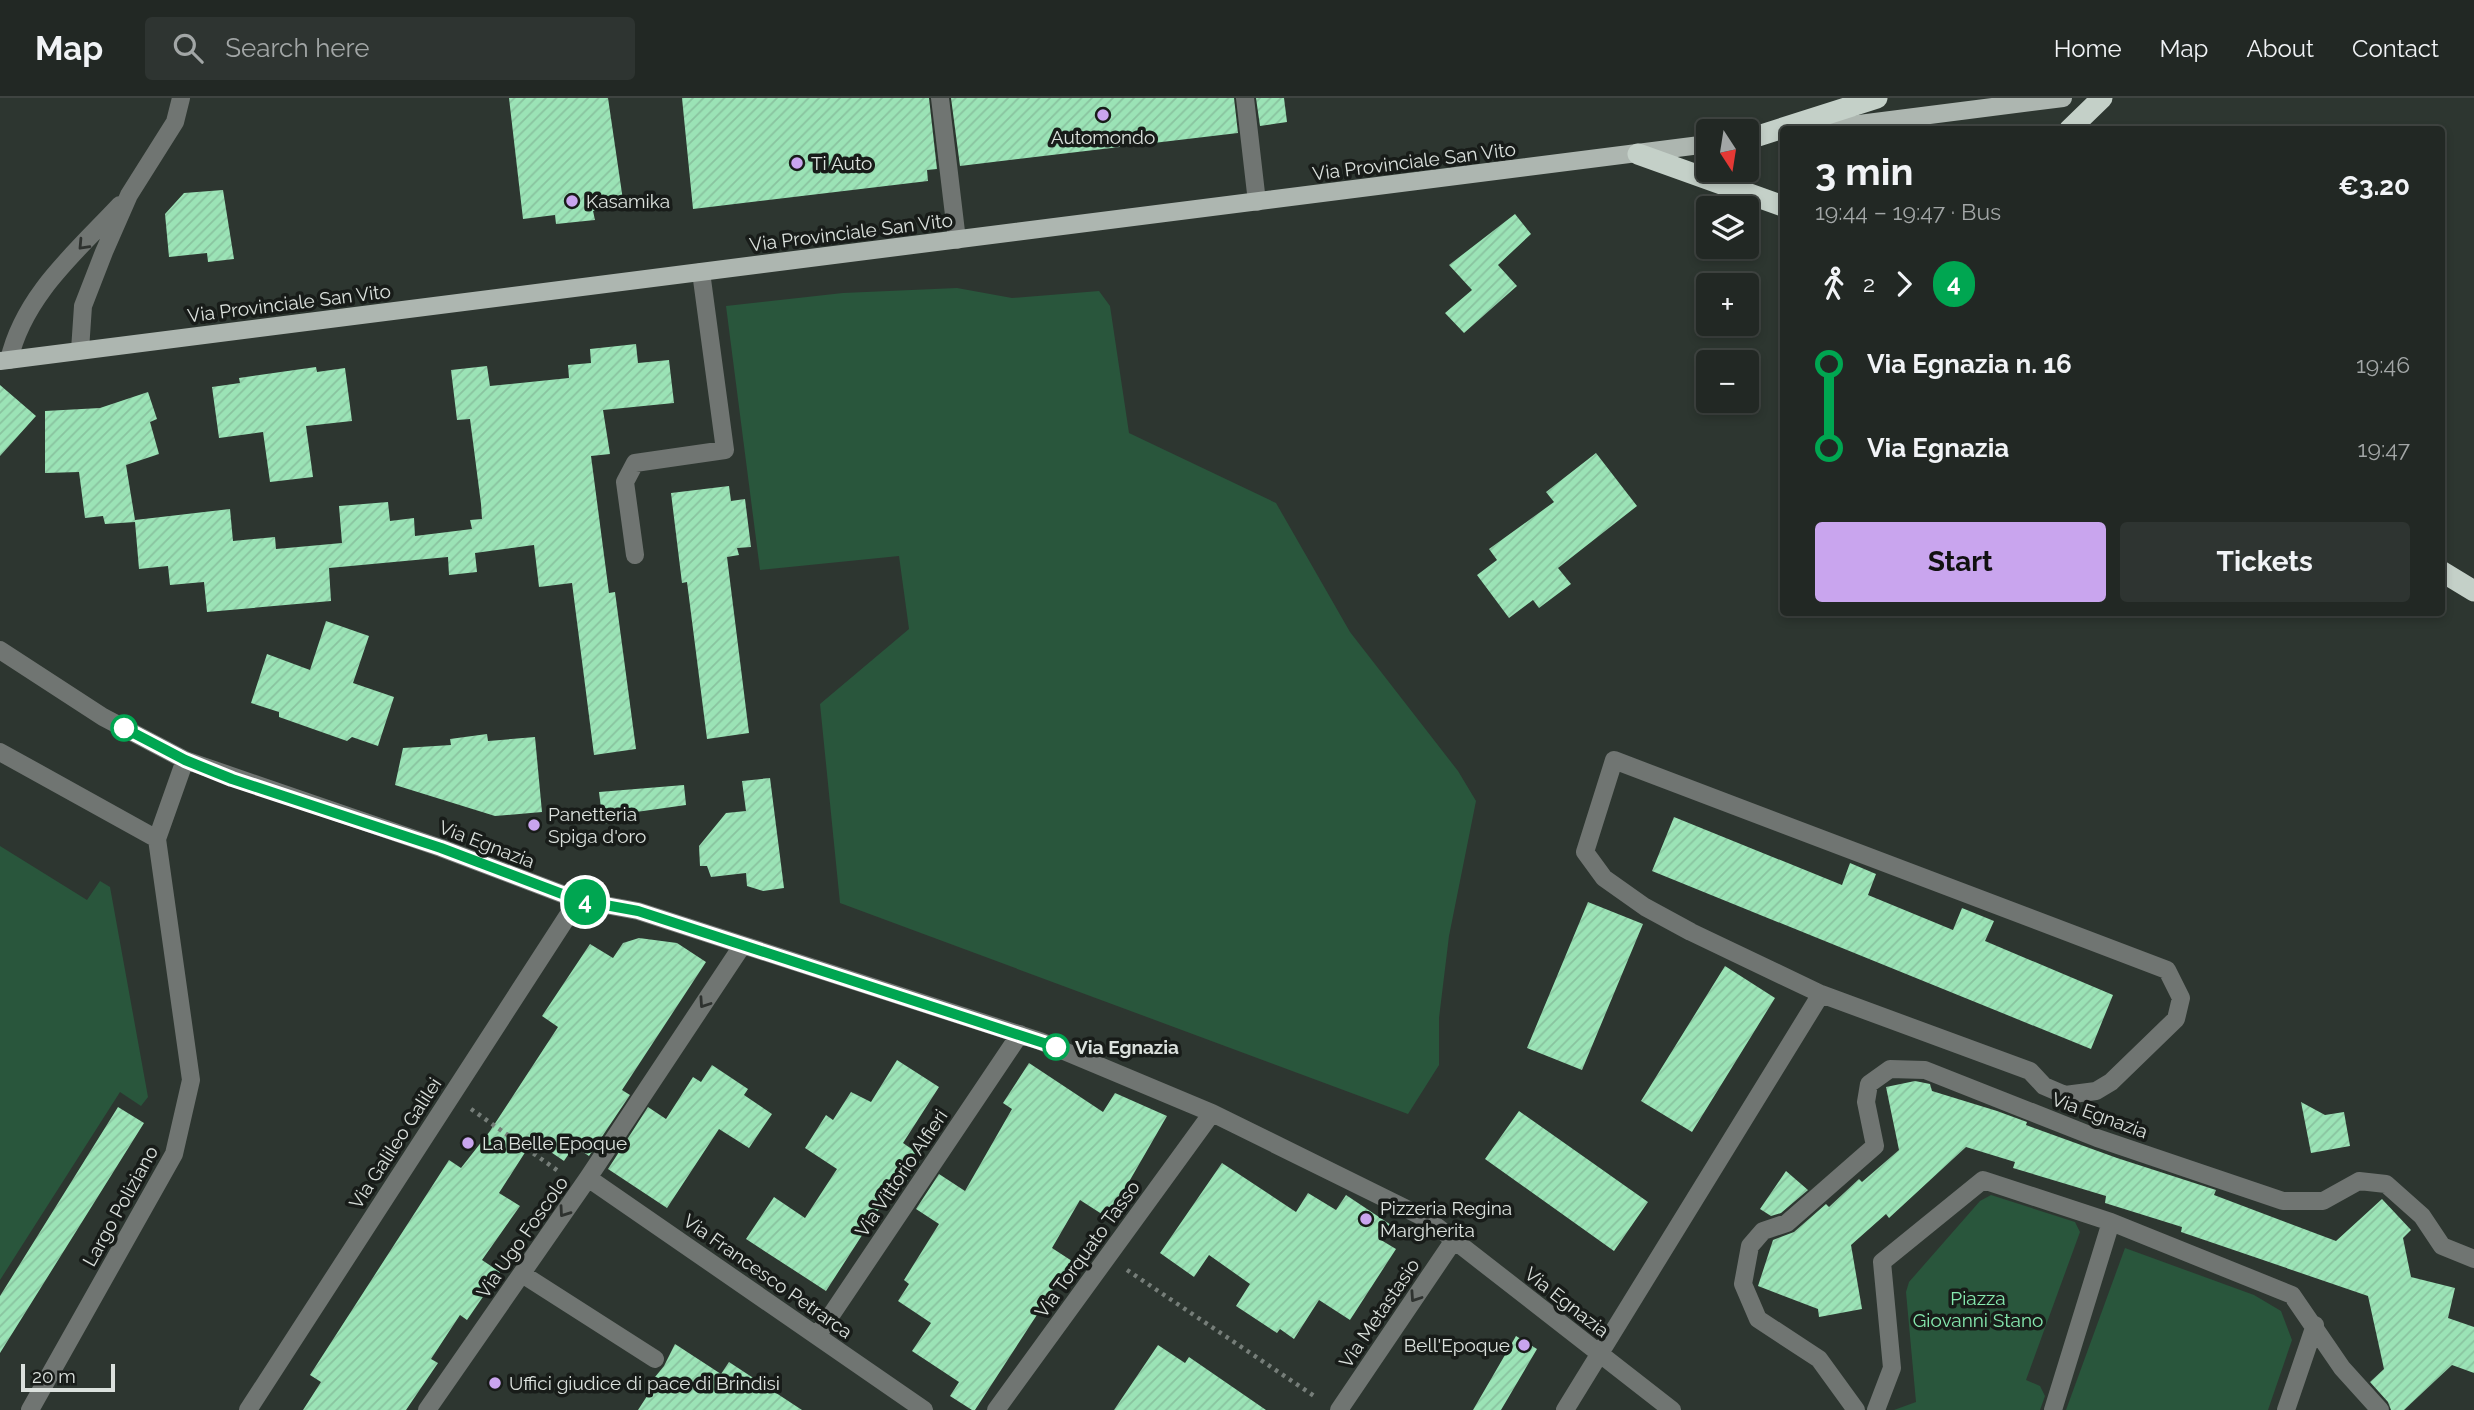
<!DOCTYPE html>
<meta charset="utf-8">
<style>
:root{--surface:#222824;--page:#2e3431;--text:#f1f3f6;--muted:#a2a6a6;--line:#3f4441;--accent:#c9a5ee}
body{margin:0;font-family:Raleway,sans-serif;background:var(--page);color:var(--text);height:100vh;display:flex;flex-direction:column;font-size:26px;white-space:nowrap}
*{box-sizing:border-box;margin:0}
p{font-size:23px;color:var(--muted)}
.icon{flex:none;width:38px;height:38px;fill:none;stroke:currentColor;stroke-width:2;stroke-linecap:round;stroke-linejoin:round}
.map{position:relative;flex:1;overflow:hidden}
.drawer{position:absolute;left:1780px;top:28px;width:665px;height:490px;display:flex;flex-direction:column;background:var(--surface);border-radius:7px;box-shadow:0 4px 10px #0003,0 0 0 2px var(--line)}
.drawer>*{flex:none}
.badge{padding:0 14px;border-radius:23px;font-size:24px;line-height:46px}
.needle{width:46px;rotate:168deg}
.tools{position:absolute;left:1696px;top:21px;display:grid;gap:14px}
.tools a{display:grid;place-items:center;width:63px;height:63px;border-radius:7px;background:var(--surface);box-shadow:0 4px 10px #0003,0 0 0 2px var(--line);font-size:35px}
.scale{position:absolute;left:21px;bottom:18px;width:94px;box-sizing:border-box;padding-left:7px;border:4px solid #dbe1dd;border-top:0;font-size:19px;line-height:24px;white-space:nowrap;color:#dbe1dd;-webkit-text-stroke:5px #181c19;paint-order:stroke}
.map>.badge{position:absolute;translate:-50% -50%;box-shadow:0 0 0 4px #fff}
.legs{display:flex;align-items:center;gap:10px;height:77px;padding:0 35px;font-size:23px}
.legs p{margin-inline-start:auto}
.summary{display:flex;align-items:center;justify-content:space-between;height:119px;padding:0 35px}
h1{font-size:38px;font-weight:700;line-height:52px}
.button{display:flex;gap:14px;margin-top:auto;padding:14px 35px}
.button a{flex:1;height:80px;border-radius:7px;background:var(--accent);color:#111;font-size:28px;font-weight:700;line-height:80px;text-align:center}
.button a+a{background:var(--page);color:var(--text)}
ul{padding:0 35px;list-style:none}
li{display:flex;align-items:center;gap:24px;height:84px;font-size:26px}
li i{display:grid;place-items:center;width:10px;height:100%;margin:0 9px;background:currentColor}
li i::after{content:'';width:18px;height:18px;margin:-9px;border:5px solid;border-radius:50%;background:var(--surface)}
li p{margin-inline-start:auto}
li:first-child i{background:linear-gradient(#0000 50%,currentColor 0)}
li:last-child i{background:linear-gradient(currentColor 50%,#0000 0)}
header{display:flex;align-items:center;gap:42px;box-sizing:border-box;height:98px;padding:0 35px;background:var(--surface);border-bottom:2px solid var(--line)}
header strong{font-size:33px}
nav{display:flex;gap:38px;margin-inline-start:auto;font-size:24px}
.search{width:490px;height:63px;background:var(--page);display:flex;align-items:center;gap:18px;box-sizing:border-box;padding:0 24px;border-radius:7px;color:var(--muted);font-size:26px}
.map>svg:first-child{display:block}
</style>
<header>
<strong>Map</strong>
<div class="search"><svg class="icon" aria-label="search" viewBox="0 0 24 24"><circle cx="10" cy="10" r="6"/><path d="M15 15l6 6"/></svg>Search here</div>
<nav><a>Home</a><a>Map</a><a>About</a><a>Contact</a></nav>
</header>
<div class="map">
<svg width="2474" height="1312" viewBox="0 0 2474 1312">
<defs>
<pattern id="building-hatch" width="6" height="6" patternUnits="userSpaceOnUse" patternTransform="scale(1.75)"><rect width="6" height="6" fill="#9be3b6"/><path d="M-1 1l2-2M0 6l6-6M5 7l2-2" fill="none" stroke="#89c39f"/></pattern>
</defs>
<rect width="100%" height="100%" fill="#2d3630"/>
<path fill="#29563c" d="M957 190 1012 200 1099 193 1110 208 1129 335 1276 405 1350 534 1458 673 1476 703 1449 838 1439 920V967L1408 1016 840 805 820 606 909 531 899 458 760 472 726 208 843 195Z
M0 748 87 802 100 783 110 789 148 999 141 1008 120 994 0 1182Z
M1991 1097 2075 1124 2080 1134 2026 1282 2040 1288 2045 1298 2040 1312H1894L1916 1304 1906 1194 1909 1184 1980 1103Z
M2125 1150 2254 1197 2281 1213 2292 1242 2268 1312H2066Z"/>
<path fill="url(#building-hatch)" d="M509 0H608L624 109 593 113 595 122 556 126 555 117 523 121Z
M682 0H929L937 71 927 72 928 83 693 111Z
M951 0H1234L1238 35 960 68Z
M1256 0H1284L1287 24 1260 28Z
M223 92 234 161 208 164 207 155 169 159 165 116 184 95Z
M1515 116 1531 136 1498 167 1517 188 1464 235 1445 215 1472 192 1449 167Z
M636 246 638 265 669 262 674 305 603 312 610 356 591 358 609 495 615 494 636 651 594 657 572 485 539 489 534 447 475 455 477 474 449 477 448 459 329 470 331 503 207 514 204 484 170 487 168 468 139 471 135 424 105 426 103 418 85 420 79 374 45 375V313L100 310 148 294 157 321 150 324 159 356 126 367 135 422 230 411 233 443 275 439 276 451 342 445 339 408 388 404 390 423 414 420 415 438 472 431 470 422 482 421 481 406 470 321 457 322 451 272 487 268 490 288 569 280 568 267 591 265 590 251Z
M316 269 317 274 345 270 352 323 306 328 313 379 270 384 263 334 219 340 212 289 240 285 239 280Z
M0 287 36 318 0 358Z
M1596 355 1637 408 1558 470 1571 486 1539 510 1533 502 1509 520 1477 477 1497 462 1489 451 1554 404 1546 394Z
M729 388 731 403 745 401 751 449 737 450 739 457 727 459 749 635 707 641 687 484 682 485 671 395Z
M326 523 369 538 353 585 394 599 378 648 352 639 347 643 279 619V614L251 605 267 556 310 572Z
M487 636 488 643 535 639 542 714 495 718 395 687 403 650 451 647 450 641Z
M770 680 784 790 763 793 747 788 746 775 711 779 707 768H700L699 748 726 715 746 713 742 683Z
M684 687 686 707 629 715 630 723 603 726 599 694Z
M1674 719 1842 787 1850 765 1876 776 1868 797 1953 832 1962 810 1994 823 1985 843 2113 897 2091 951 1652 773Z
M1588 804 1643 826 1582 972 1527 950Z
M639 840 677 845 706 864 622 992 630 997 589 1058 574 1048 564 1063 533 1042 499 1095 520 1108 482 1162 500 1174 467 1222 460 1217 431 1261 438 1265 406 1312H303L321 1284 310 1277 449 1062 461 1070 490 1033 558 929 542 918 590 846 613 860 623 845Z
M1725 868 1775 900 1692 1034 1641 1003Z
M897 962 939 989 903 1045 916 1054 913 1059 920 1064 897 1098 890 1094 826 1193 746 1141 774 1099 805 1120 837 1071 805 1050 826 1017 833 1022 851 994 871 1004Z
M1029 965 1103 1014 1115 995 1167 1018 1108 1120 1080 1102 1052 1150 1072 1163 975 1312H972L950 1298 959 1284 912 1253 931 1225 898 1203 909 1186 904 1182 939 1126 916 1111 939 1076 965 1093 1012 1011 1003 1005Z
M712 967 748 991 744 997 772 1016 749 1050 719 1031 667 1110 608 1071 648 1009 666 1021 693 979 701 984Z
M1915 983 1930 986 1932 993 1997 1013 2027 1024 2026 1027 2117 1060 2216 1092 2214 1097 2336 1143 2382 1101 2411 1132 2403 1140 2411 1179 2455 1190 2448 1220 2474 1229V1275L2452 1267 2404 1312H2391L2388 1304 2370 1284 2384 1271 2368 1198 2181 1134 2182 1129 2105 1105 2106 1098 2013 1070 2015 1064 1966 1049 1889 1120 1886 1116 1851 1147 1862 1211 1819 1219 1818 1211 1758 1188 1773 1142 1794 1134 1826 1106 1829 1109 1859 1081 1862 1084 1899 1052 1886 989Z
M2301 1004 2325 1017 2344 1014 2350 1048 2311 1055Z
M118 1009 144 1025 0 1255V1198Z
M1519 1013 1648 1104 1614 1153 1485 1061Z
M1222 1065 1296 1114 1308 1095 1336 1112 1346 1097 1391 1127 1381 1142 1396 1151 1350 1222 1319 1202 1294 1241 1280 1231 1277 1235 1236 1208 1250 1186 1209 1157 1194 1179 1160 1155Z
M1786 1073 1808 1092 1781 1115 1771 1118 1760 1111Z
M1516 1238 1537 1251 1501 1312H1473Z
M675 1246 721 1276 729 1264 802 1312H638L651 1292 646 1290 664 1268Z
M1158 1247 1185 1265 1189 1259 1266 1312H1114Z"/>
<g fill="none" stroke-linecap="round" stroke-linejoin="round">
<path stroke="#767e79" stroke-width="4.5" stroke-dasharray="3.5 5" stroke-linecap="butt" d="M471 1011 561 1075
M1127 1172 1317 1300"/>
<path stroke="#707572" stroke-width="18" d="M940 0 957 142
M1245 0 1257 104
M80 252 83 208 104 154 129 97 175 24 181 0
M9 262C24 197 76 154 120 107
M635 457 625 384 635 365 725 352 701 174
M0 552 103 619 185 662 441 750 578 802 638 813 1040 943 1212 1015 1427 1121 1672 1312
M0 654 157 741
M588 1080 924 1312
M522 1176 655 1261
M817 1238 1020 936
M30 1312 174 1056 191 982 157 741 185 662
M248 1312 578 802
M427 1312 588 1080 742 848
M996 1312 1212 1015
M1339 1312 1454 1142
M1565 1312 1821 896 2030 973 2044 988 2065 997 2096 993 2111 984 2176 921 2181 900 2167 872 1614 662 1585 754 1604 780 1645 809 1691 834 1821 896
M1856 1312 1819 1261 1758 1221 1743 1186 1750 1148 1763 1133 1787 1125 1875 1048 1866 1004 1869 986 1890 971 1925 972 2097 1040 2283 1103H2323L2359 1083 2386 1086 2422 1118 2442 1148 2474 1161
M1876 1312 1892 1270 1882 1164 1983 1082 2111 1124 2292 1197 2342 1270 2380 1312
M2053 1312 2111 1124
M2286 1312 2315 1227"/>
<path stroke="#adb6b0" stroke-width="18" d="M1812 32 2063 0
M0 263 1708 46"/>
<path stroke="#c4d0c8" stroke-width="21" d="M2069 32 2102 0
M1755 39 1877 0
M1638 56 1783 108
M2441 473 2474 493"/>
</g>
<defs><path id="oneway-chevron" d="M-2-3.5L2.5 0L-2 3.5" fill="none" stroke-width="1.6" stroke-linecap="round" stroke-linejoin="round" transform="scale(1.75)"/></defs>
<g stroke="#2e322f">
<use href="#oneway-chevron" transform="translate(83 147) rotate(133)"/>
<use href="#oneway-chevron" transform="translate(704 905) rotate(124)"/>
<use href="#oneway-chevron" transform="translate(564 1114) rotate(125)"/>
<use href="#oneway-chevron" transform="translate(1415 1199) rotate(124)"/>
</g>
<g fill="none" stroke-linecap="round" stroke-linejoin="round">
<g stroke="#fff" stroke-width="16">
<path id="line-1" d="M124 630 185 662 232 681 441 750 578 802 638 813 1056 949"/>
</g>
<use href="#line-1" stroke="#00a651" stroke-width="10"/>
</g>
<g fill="#c9a5ee" stroke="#181c19" stroke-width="2.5">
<circle cx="1103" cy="17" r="7"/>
<circle cx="797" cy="65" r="7"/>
<circle cx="572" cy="103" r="7"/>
<circle cx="534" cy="727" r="7"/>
<circle cx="468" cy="1045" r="7"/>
<circle cx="1366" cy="1121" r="7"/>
<circle cx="1524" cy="1247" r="7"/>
<circle cx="495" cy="1285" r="7"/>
</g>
<g fill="#fff" stroke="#00a651" stroke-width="3.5">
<circle cx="124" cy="630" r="12"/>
<circle cx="1056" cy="949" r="12"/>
</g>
<g text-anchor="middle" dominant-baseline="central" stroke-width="7" stroke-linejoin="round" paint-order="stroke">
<g font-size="19" fill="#dbe1dd" stroke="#181c19" text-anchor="start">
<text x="1103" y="39" text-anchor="middle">Automondo</text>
<text x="811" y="65">Ti Auto</text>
<text x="586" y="103">Kasamika</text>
<text x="548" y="716">Panetteria<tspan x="548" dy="22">Spiga d'oro</tspan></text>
<text x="482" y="1045">La Belle Epoque</text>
<text x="1380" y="1110">Pizzeria Regina<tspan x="1380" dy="22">Margherita</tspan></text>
<text x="1510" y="1247" text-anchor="end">Bell'Epoque</text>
<text x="509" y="1285">Uffici giudice di pace di Brindisi</text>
</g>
<g font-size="19" fill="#dbe1dd" stroke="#181c19">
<text transform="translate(1414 63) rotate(-7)">Via Provinciale San Vito</text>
<text transform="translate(851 134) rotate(-7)">Via Provinciale San Vito</text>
<text transform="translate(289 205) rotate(-7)">Via Provinciale San Vito</text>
<text transform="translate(487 746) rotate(21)">Via Egnazia</text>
<text transform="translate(2100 1017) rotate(20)">Via Egnazia</text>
<text transform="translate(395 1045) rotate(-57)">Via Galileo Galilei</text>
<text transform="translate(901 1075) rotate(-56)">Via Vittorio Alfieri</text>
<text transform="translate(120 1108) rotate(-61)">Largo Poliziano</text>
<text transform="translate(522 1139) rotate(-55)">Via Ugo Foscolo</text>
<text transform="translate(1087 1151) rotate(-54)">Via Torquato Tasso</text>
<text transform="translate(768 1178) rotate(35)">Via Francesco Petrarca</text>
<text transform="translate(1567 1204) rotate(38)">Via Egnazia</text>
<text transform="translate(1379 1215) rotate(-56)">Via Metastasio</text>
</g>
<g font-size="19" font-weight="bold" fill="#dbe1dd" stroke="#181c19" text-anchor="start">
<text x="1075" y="949">Via Egnazia</text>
</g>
<g font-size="19" fill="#86e9af" stroke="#181c19">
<text x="1978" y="1200">Piazza<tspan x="1978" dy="22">Giovanni Stano</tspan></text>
</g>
</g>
</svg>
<div class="tools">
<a><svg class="needle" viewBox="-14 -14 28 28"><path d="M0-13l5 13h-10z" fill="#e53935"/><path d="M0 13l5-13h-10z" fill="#a2a6a6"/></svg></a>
<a><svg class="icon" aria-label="layers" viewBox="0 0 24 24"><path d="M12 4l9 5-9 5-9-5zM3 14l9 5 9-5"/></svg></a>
<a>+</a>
<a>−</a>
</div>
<div class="scale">20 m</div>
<b class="badge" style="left:585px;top:804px;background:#00a651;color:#fff">4</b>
<section class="drawer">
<div class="summary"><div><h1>3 min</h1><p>19:44 – 19:47 · Bus</p></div><b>€3.20</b></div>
<div class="legs"><svg class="icon" aria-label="walk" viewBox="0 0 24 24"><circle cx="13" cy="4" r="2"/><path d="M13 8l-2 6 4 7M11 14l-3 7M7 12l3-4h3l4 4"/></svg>2<svg class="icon" aria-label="forward" viewBox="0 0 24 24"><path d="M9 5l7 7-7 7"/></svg><b class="badge" style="background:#00a651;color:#fff">4</b></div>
<ul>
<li><i style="color:#00a651"></i><b>Via Egnazia n. 16</b><p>19:46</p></li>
<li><i style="color:#00a651"></i><b>Via Egnazia</b><p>19:47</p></li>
</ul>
<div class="button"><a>Start</a><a>Tickets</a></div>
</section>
</div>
